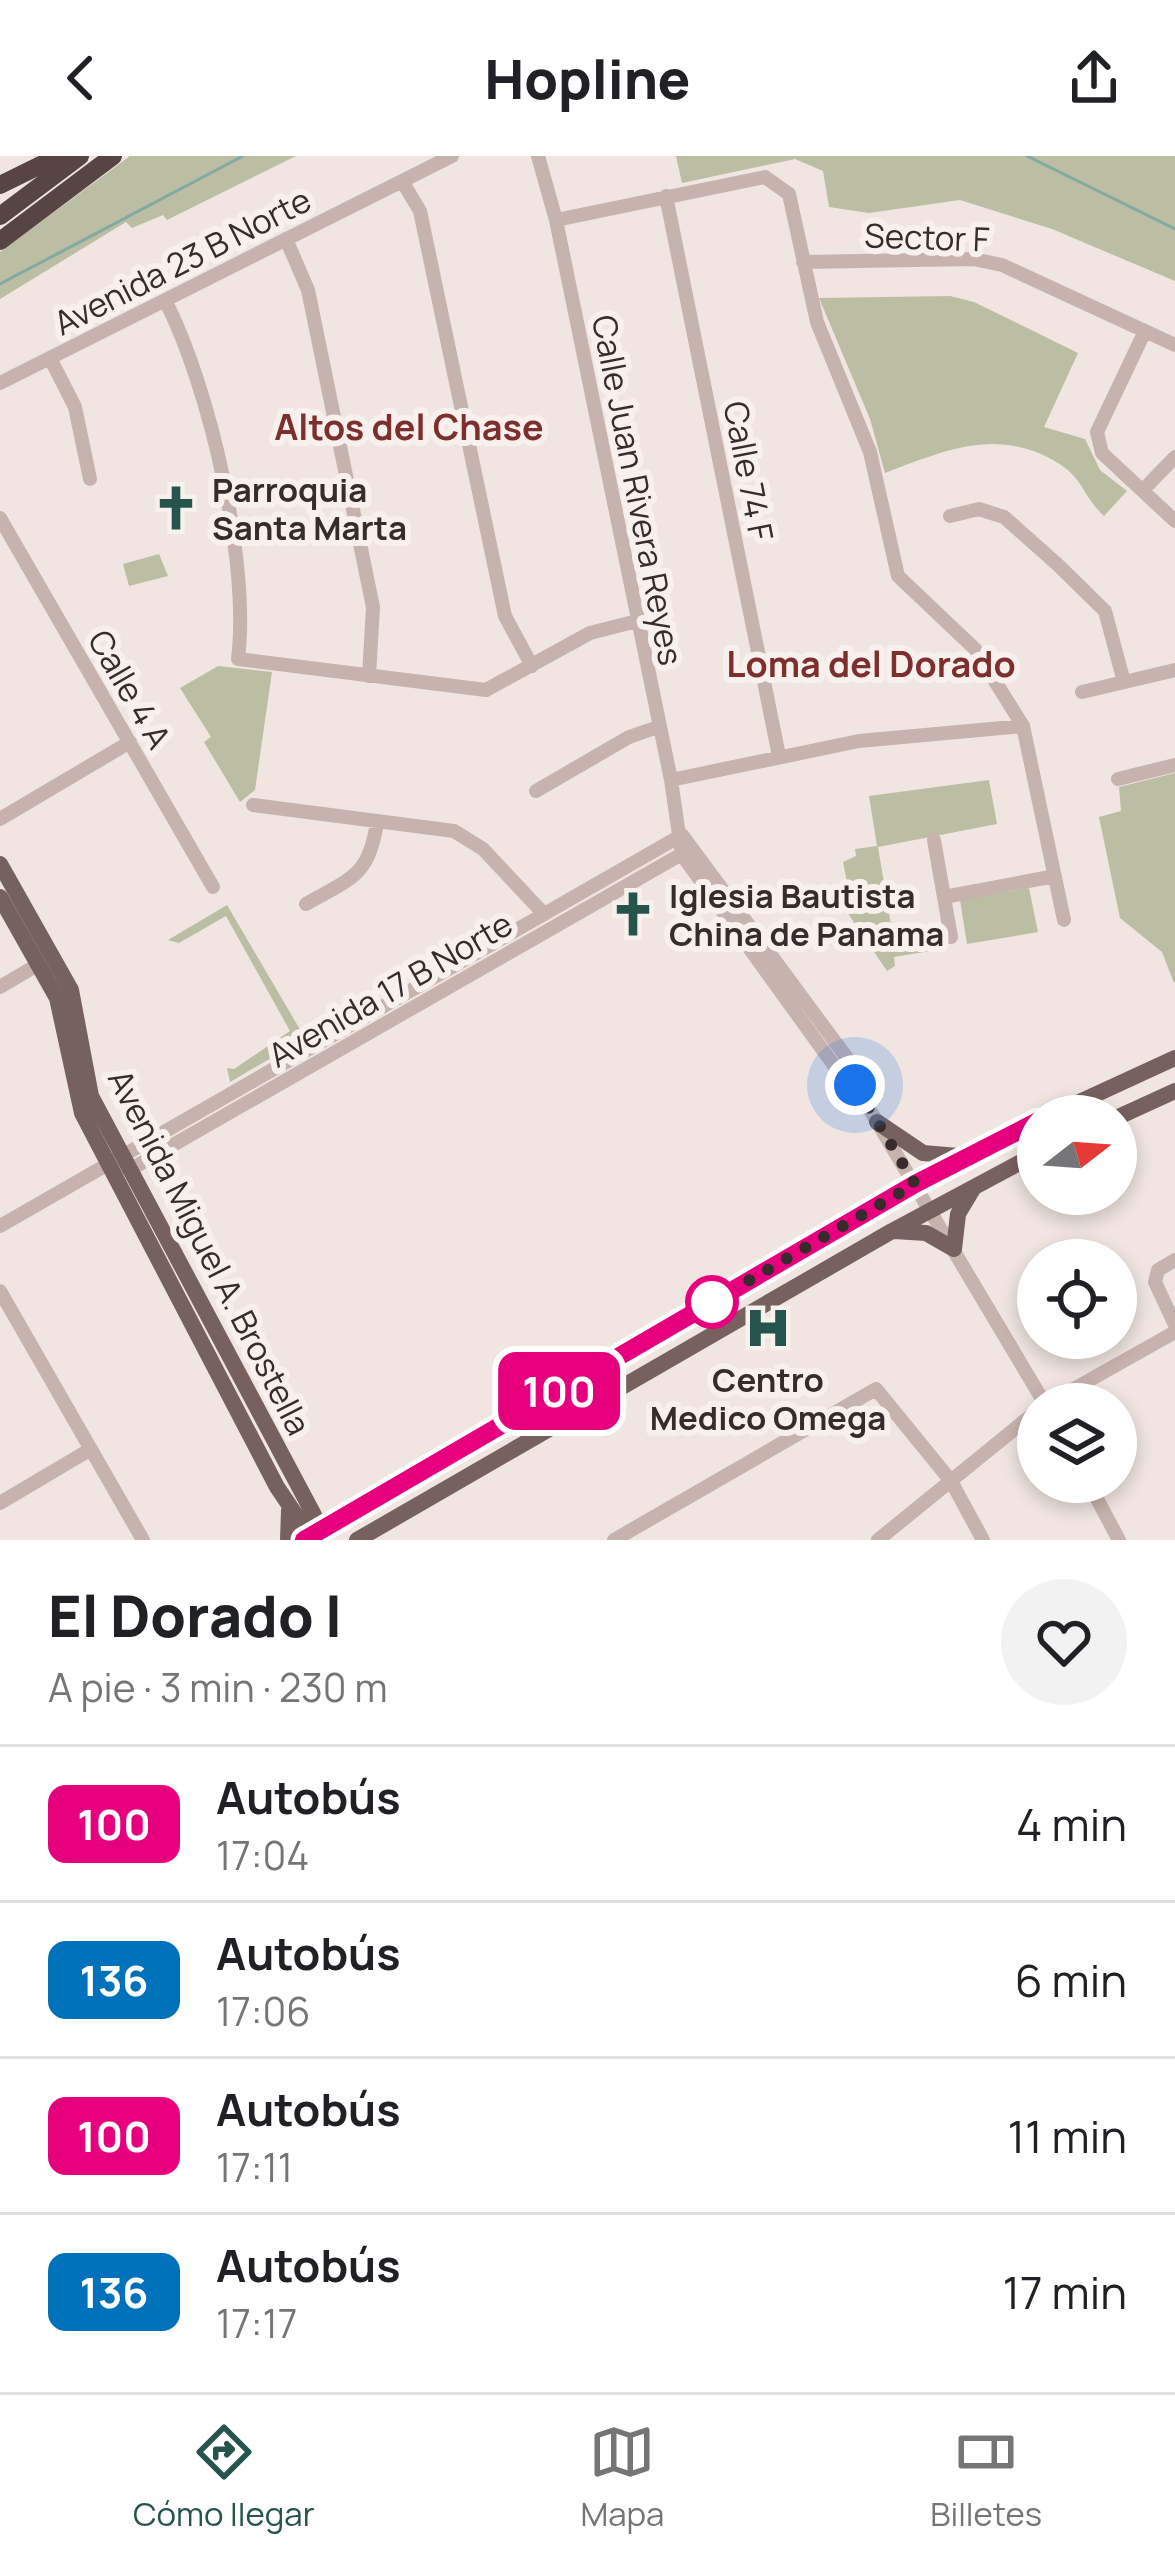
<!DOCTYPE html>
<html lang="es">
<meta charset="utf-8">
<style>
:root{--surface:#fff;--page:#f2f2f2;--text:#202124;--muted:#757577;--line:#e0e0e0;--accent:#25544c}
body{margin:0;font-family:Manrope,sans-serif;background:var(--page);color:var(--text);height:100vh;display:flex;flex-direction:column;font-size:45px;white-space:nowrap}
*{box-sizing:border-box;margin:0}
p{font-size:39px;color:var(--muted)}
.icon{flex:none;width:66px;height:66px;fill:none;stroke:currentColor;stroke-width:2;stroke-linecap:round;stroke-linejoin:round}
.map{position:relative;height:1384px;overflow:hidden}
.panel{display:flex;flex-direction:column;background:var(--surface);flex:1}
.panel>*{flex:none}
.badge{padding:0 24px;border-radius:18px;font-size:42px;line-height:78px}
.needle{width:78px;rotate:73deg}
.tools{position:absolute;left:1017px;top:939px;display:grid;gap:24px}
.tools a{display:grid;place-items:center;width:120px;height:120px;border-radius:50%;background:var(--surface);box-shadow:0 6px 18px #0003;font-size:60px}
.you{position:absolute;width:60px;height:60px;margin:-30px;border:9px solid #fff;border-radius:50%;background:#1a73e8;box-shadow:0 0 0 18px #1a73e833}
.map>.badge{position:absolute;translate:-50% -50%;box-shadow:0 0 0 6px #fff}
.round{display:grid;place-items:center;flex:none;width:126px;height:126px;border-radius:63px;background:var(--page)}
.summary{display:flex;align-items:center;justify-content:space-between;height:204px;padding:0 48px}
h1{font-size:57px;font-weight:800;line-height:90px}
ul{padding:0;list-style:none}
li{display:flex;align-items:center;gap:36px;height:156px;padding:0 48px;border-top:3px solid var(--line)}
li div{flex:1}
li b{display:block;font-size:45px}
li em{font-style:normal}
li .badge{min-width:132px;font-weight:700;text-align:center}
header{display:flex;justify-content:space-between;align-items:center;height:156px;padding:0 48px;background:var(--surface);font-size:54px;font-weight:800}
.dock{display:flex;justify-content:space-around;align-items:center;height:168px;border-top:3px solid var(--line);background:var(--surface);font-size:33px;color:var(--muted)}
.dock a{display:grid;justify-items:center;gap:6px}
.dock .current{color:var(--accent)}
.map>svg:first-child{display:block}
</style>
<header><svg class="icon" aria-label="back" viewBox="0 0 24 24"><path d="M15 5l-7 7 7 7"/></svg>Hopline<svg class="icon" aria-label="share" viewBox="0 0 24 24"><path d="M12 15V3M7 8l5-5 5 5M5 13v7h14v-7"/></svg></header>
<div class="map">
<svg width="1175" height="1384" viewBox="0 0 1175 1384">
<rect width="100%" height="100%" fill="#f0e5e0"/>
<path fill="#bbbea2" d="M130 0H296L167 64 163 59 132 72 126 66 0 143V96Z
M676 0H1175V125L1052 73 960 44 869 57 829 51 823 15 795 3 682 27Z
M950 140 974 146 1078 197 1044 271 1085 283 1100 314 1127 335 1104 360C1083 340 1082 321 1058 307 997 270 944 295 885 317L870 263 819 142Z
M159 398 168 420 129 430 123 408Z
M218 510 272 516 255 634 240 646 204 586 211 581 180 532Z
M1175 617V826L1174 827 1162 796 1120 762 1099 661 1121 655 1119 631Z
M989 624 997 668 878 691 892 775 942 767 948 792 894 801 895 810 887 815 847 756 852 751 843 706 856 700 855 693 877 690 869 640Z
M1029 732 1038 776 967 788 960 744Z
M227 749 305 882 230 926 227 912 234 913 290 875 226 760 179 787 168 784Z"/>
<g fill="none" stroke-linecap="round" stroke-linejoin="round">
<path stroke="#82aaa3" stroke-width="3" d="M1027 0 1175 73
M0 128 243 0"/>
<path stroke="#c7b3ad" stroke-width="14" d="M538 0 556 64 671 624 682 699 838 915 855 929
M402 25 420 55 505 460 532 510
M666 40 779 600
M556 64 765 21 789 38 817 166 870 296 898 420 975 493 1023 570 1064 764
M286 83 308 134 373 451 369 520
M803 106 973 103 1002 109 1175 189
M165 144C210 232 250 407 238 503L486 534 590 477 637 465
M1145 175 1097 276 1102 297 1175 365
M50 202 75 251 90 323
M0 227 452 0
M1143 334 1175 301
M950 360 979 353 1004 361 1057 408 1105 455 1124 526
M0 362 213 731
M1082 536 1175 514
M1118 623 1175 609
M671 624 859 585 1023 570
M536 635 629 581 658 571
M253 649 454 675 483 693 543 757
M0 663 130 586
M682 679 847 902 855 929 1045 1248
M934 684 951 781
M944 741 1055 720
M306 748C351 722 369 721 377 666
M0 831 39 808
M122 1010 131 1013 687 695
M0 1070 682 679
M1175 1104 1158 1114 1155 1126 1175 1169
M0 1135 143 1384
M1047 1248 1175 1176
M1088 1326 1119 1384
M0 1347 91 1293
M614 1384 876 1233 951 1325 983 1384
M878 1384 1038 1254"/>
<path stroke="#77615e" stroke-width="16" d="M0 708 71 834 91 940 314 1359 319 1383
M0 741 57 842 82 957 277 1331 302 1368 315 1378
M1049 960 1175 902
M1116 962 1175 935
M877 966 923 997 958 1000
M894 1075 926 1077 954 1093
M954 1093 958 1058 973 1033
M288 1384 289 1354
M304 1384 915 1028 1038 965
M357 1384 892 1075 1038 997"/>
<path stroke="#574543" stroke-width="18" d="M0 29 59 0
M0 60 80 0
M0 85 113 0"/>
</g>
<g fill="none" stroke-linecap="round" stroke-linejoin="round">
<g stroke="#fff" stroke-width="27">
<path id="line" d="M304 1384 915 1028 1038 965"/>
</g>
<use href="#line" stroke="#e6007e" stroke-width="18"/>
<path stroke="#372c2b" stroke-width="12" stroke-dasharray="0 21.6" d="M712 1146 915 1028 855 929"/>
</g>
<defs>
<g id="church-bare" transform="scale(3.6)"><path d="M-1.2-6h2.4v3.5h3.3v2.4h-3.3V6h-2.4V-.1h-3.3v-2.4h3.3Z" fill="#25544c" stroke="#f8f0ec" stroke-width="2.5" paint-order="stroke"/></g>
<g id="hospital-bare" transform="scale(3.6)"><path d="M-5-5h3v3.5h4V-5h3V5h-3V1.5h-4V5h-3Z" fill="#25544c" stroke="#f8f0ec" stroke-width="2.5" paint-order="stroke"/></g>
</defs>
<g fill-rule="evenodd">
<use href="#church-bare" x="176" y="352"/>
<use href="#church-bare" x="633" y="758"/>
<use href="#hospital-bare" x="768" y="1172"/>
</g>
<circle fill="#fff" stroke="#e6007e" stroke-width="6" cx="712" cy="1146" r="24"/>
<g text-anchor="middle" dominant-baseline="central" stroke-width="12" stroke-linejoin="round" paint-order="stroke">
<g font-size="33" fill="#372c2b" stroke="#f8f0ec">
<text transform="translate(927 81) rotate(2)">Sector F</text>
<text transform="translate(182 105) rotate(-27)">Avenida 23 B Norte</text>
<text transform="translate(749 315) rotate(79)">Calle 74 F</text>
<text transform="translate(638 334) rotate(79)">Calle Juan Rivera Reyes</text>
<text transform="translate(130 533) rotate(60)">Calle 4 A</text>
<text transform="translate(390 833) rotate(-30)">Avenida 17 B Norte</text>
<text transform="translate(210 1096) rotate(63)">Avenida Miguel A. Brostella</text>
</g>
<g font-size="33" font-weight="bold" fill="#372c2b" stroke="#f8f0ec" text-anchor="start">
<text x="212" y="333">Parroquia<tspan x="212" dy="38">Santa Marta</tspan></text>
<text x="669" y="739">Iglesia Bautista<tspan x="669" dy="38">China de Panama</tspan></text>
<text x="768" y="1223" text-anchor="middle">Centro<tspan x="768" dy="38">Medico Omega</tspan></text>
</g>
<g font-size="36" font-weight="bold" fill="#7c2f2d" stroke="#f8f0ec">
<text x="409" y="270">Altos del Chase</text>
<text x="871" y="507">Loma del Dorado</text>
</g>
</g>
</svg>
<div class="tools">
<a><svg class="needle" viewBox="-14 -14 28 28"><path d="M0-13l5 13h-10z" fill="#e53935"/><path d="M0 13l5-13h-10z" fill="#757577"/></svg></a>
<a><svg class="icon" aria-label="locate" viewBox="0 0 24 24"><circle cx="12" cy="12" r="6"/><path d="M12 2v4M12 18v4M2 12h4M18 12h4"/></svg></a>
<a><svg class="icon" aria-label="layers" viewBox="0 0 24 24"><path d="M12 4l9 5-9 5-9-5zM3 14l9 5 9-5"/></svg></a>
</div>
<div class="you" style="left:855px;top:929px"></div>
<b class="badge" style="left:559px;top:1235px;background:#e6007e;color:#fff">100</b>
</div>
<section class="panel">
<div class="summary"><div><h1>El Dorado I</h1><p>A pie · 3 min · 230 m</p></div><a class="round"><svg class="icon" aria-label="heart" viewBox="0 0 24 24"><path d="M12 20l-8-8c-3-5 5-10 8-4 3-6 11-1 8 4z"/></svg></a></div>
<ul>
<li><span class="badge" style="background:#e6007e;color:#fff">100</span><div><b>Autobús</b><p>17:04</p></div><em>4 min</em></li>
<li><span class="badge" style="background:#0072bc;color:#fff">136</span><div><b>Autobús</b><p>17:06</p></div><em>6 min</em></li>
<li><span class="badge" style="background:#e6007e;color:#fff">100</span><div><b>Autobús</b><p>17:11</p></div><em>11 min</em></li>
<li><span class="badge" style="background:#0072bc;color:#fff">136</span><div><b>Autobús</b><p>17:17</p></div><em>17 min</em></li>
</ul>
</section>
<nav class="dock">
<a class="current"><svg class="icon" aria-label="directions" viewBox="0 0 24 24"><path d="M12 3l9 9-9 9-9-9zM9 14v-3h6M13 9l2 2-2 2"/></svg>Cómo llegar</a>
<a><svg class="icon" aria-label="map" viewBox="0 0 24 24"><path d="M3 6l6-2 6 2 6-2v14l-6 2-6-2-6 2zM9 4v14M15 6v14"/></svg>Mapa</a>
<a><svg class="icon" aria-label="tickets" viewBox="0 0 24 24"><path d="M3 7h18v10H3zM15 7v10"/></svg>Billetes</a>
</nav>
